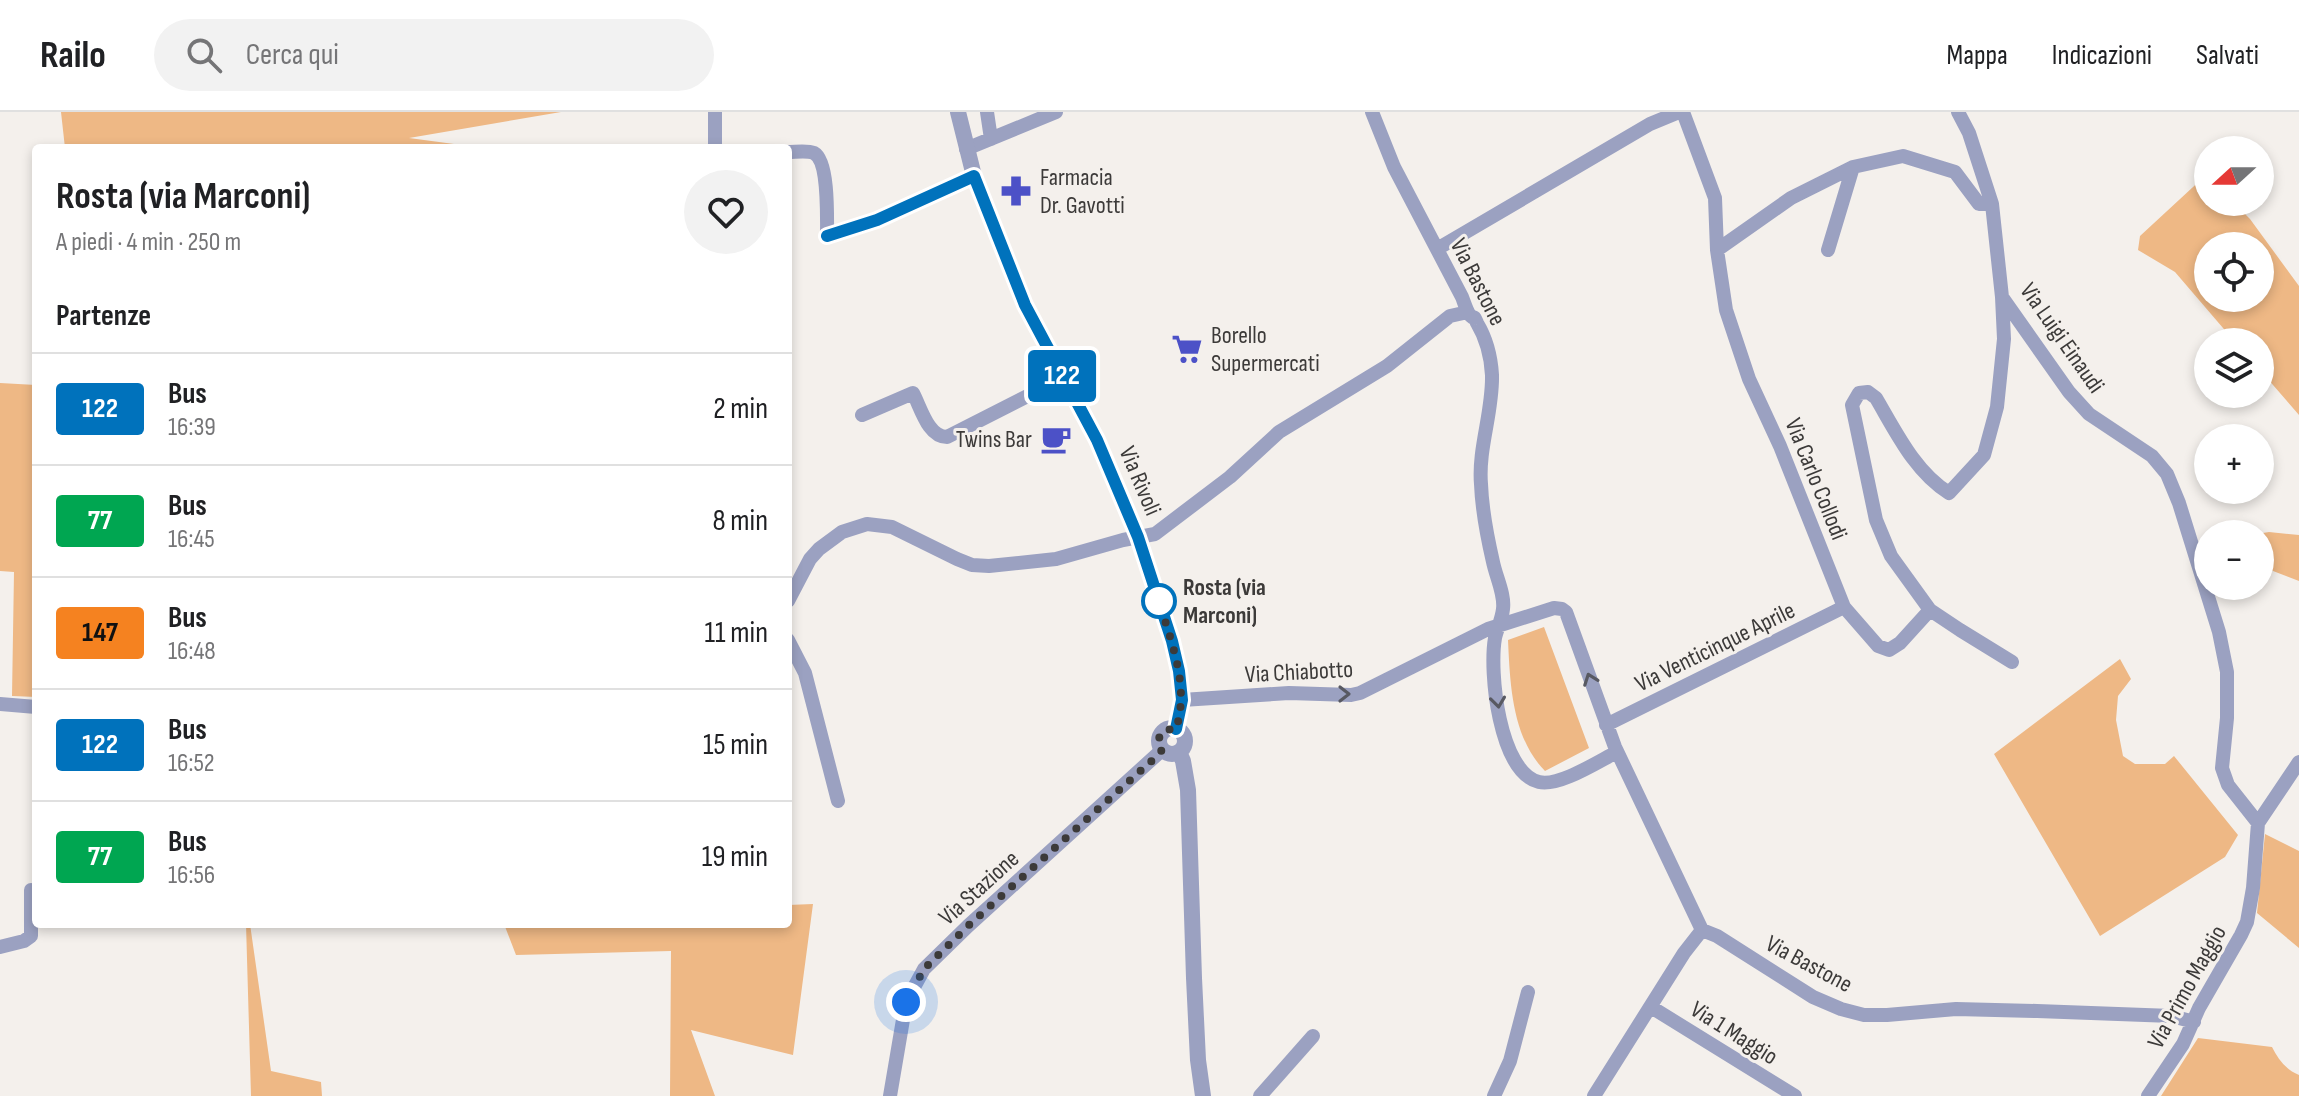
<!DOCTYPE html>
<html lang="it">
<meta charset="utf-8">
<style>
:root{--surface:#fff;--page:#f2f2f2;--text:#202124;--muted:#757577;--line:#e0e0e0}
body{margin:0;font-family:"Sofia Sans Condensed",sans-serif;background:var(--page);color:var(--text);height:100vh;display:flex;flex-direction:column;font-size:30px;white-space:nowrap}
*{box-sizing:border-box;margin:0}
p{font-size:26px;color:var(--muted)}
.icon{flex:none;width:44px;height:44px;fill:none;stroke:currentColor;stroke-width:2;stroke-linecap:round;stroke-linejoin:round}
.map{position:relative;flex:1;overflow:hidden}
.details{position:absolute;left:32px;top:32px;width:760px;height:784px;display:flex;flex-direction:column;background:var(--surface);border-radius:8px;box-shadow:0 4px 12px #0003}
.details>*{flex:none}
.badge{padding:0 16px;border-radius:6px;font-size:28px;line-height:52px}
.needle{width:52px;rotate:249deg}
.tools{position:absolute;left:2194px;top:24px;display:grid;gap:16px}
.tools a{display:grid;place-items:center;width:80px;height:80px;border-radius:50%;background:var(--surface);box-shadow:0 4px 12px #0003;font-size:40px}
.you{position:absolute;width:40px;height:40px;margin:-20px;border:6px solid #fff;border-radius:50%;background:#1a73e8;box-shadow:0 0 0 12px #1a73e833}
.map>.badge{position:absolute;translate:-50% -50%;box-shadow:0 0 0 4px #fff}
h2{padding:0 24px;font-size:30px;line-height:72px}
.round{display:grid;place-items:center;flex:none;width:84px;height:84px;border-radius:42px;background:var(--page)}
.head{display:flex;align-items:center;justify-content:space-between;height:136px;padding:0 24px}
h1{font-size:38px;font-weight:700;line-height:60px}
ul{padding:0;list-style:none}
li{display:flex;align-items:center;gap:24px;height:112px;padding:0 24px;border-top:2px solid var(--line)}
li div{flex:1}
li b{display:block;font-size:30px}
li em{font-style:normal}
li .badge{min-width:88px;font-weight:700;text-align:center}
header{display:flex;align-items:center;gap:48px;box-sizing:border-box;height:112px;padding:0 40px;background:var(--surface);border-bottom:2px solid var(--line)}
header strong{font-size:38px}
nav{display:flex;gap:44px;margin-inline-start:auto;font-size:28px}
.search{width:560px;height:72px;background:var(--page);display:flex;align-items:center;gap:20px;box-sizing:border-box;padding:0 28px;border-radius:44px;color:var(--muted);font-size:30px}
.map>svg:first-child{display:block}
</style>
<header>
<strong>Railo</strong>
<div class="search"><svg class="icon" aria-label="search" viewBox="0 0 24 24"><circle cx="10" cy="10" r="6"/><path d="M15 15l6 6"/></svg>Cerca qui</div>
<nav><a>Mappa</a><a>Indicazioni</a><a>Salvati</a></nav>
</header>
<div class="map">
<svg width="2299" height="984" viewBox="0 0 2299 984">
<rect width="100%" height="100%" fill="#f4f0ec"/>
<path fill="#eeb885" fill-rule="evenodd" d="M61 0H561L409 26 484 36H65Z
M2206 63 2208 65V90H2233L2250 107 2299 174V303L2260 258V230H2235L2175 160 2138 138 2140 124ZM2260 134V186H2208V134Z
M0 271 36 273V585L12 584 14 460 0 459Z
M2269 420 2299 423V469L2273 459 2260 447V422H2257Z
M1544 515 1589 636 1545 659C1512 626 1510 571 1508 528Z
M2120 547 2131 567 2118 584 2116 608 2123 644 2135 652H2165L2174 644 2238 723 2225 745 2100 824 1994 642Z
M2265 722 2299 739V836L2257 801Z
M813 792 793 943 691 918 715 984H670L671 839 516 843 504 812H788V793Z
M246 812H250L271 959 321 970 322 984H251Z
M2198 926 2272 935C2278 947 2286 958 2299 963V984H2161Z"/>
<g fill="none" stroke-linecap="round" stroke-linejoin="round">
<path stroke="#9ba1c1" stroke-width="14" d="M715 0V36
M987 0 991 27
M1372 0 1394 55 1462 185C1464 190 1466 197 1469 202 1477 211 1472 200 1477 211 1486 226 1491 245 1492 263 1493 300 1478 336 1481 372 1482 398 1487 424 1493 450 1496 465 1505 482 1503 497 1502 507 1497 517 1495 526 1489 560 1499 660 1539 670 1559 675 1599 649 1617 640
M1683 0 1715 86 1717 138 1726 198 1749 267 1780 334 1844 495 1878 534 1889 538 1900 531 1930 498
M1958 0 1969 21 1992 92 2002 185 2069 280 2089 302 2152 344 2167 362 2179 391 2219 520 2227 560V606L2222 656 2228 673 2258 711
M966 37 1056 0
M788 40C796 40 807 38 814 41 829 49 827 107 827 124L877 108 974 64
M1437 137 1650 12 1679 0
M1717 138 1791 86 1853 55 1903 44 1955 60 1979 92H1992
M1828 138 1853 55
M2002 185 2004 227 1997 295 1984 343 1949 381C1915 360 1896 320 1876 286L1868 280 1859 281 1852 293 1876 408 1891 444 1930 498 1960 518 2012 550
M862 303 913 281C921 296 928 325 947 325L1063 266
M788 489 810 447 819 437 842 420 867 412 892 415 957 447 972 453 989 454 1056 447 1123 428 1155 422 1230 365 1279 320 1387 254 1450 204 1468 200
M788 528 805 561 838 689
M1182 588 1289 581 1351 583 1360 581 1488 517 1554 496 1562 497 1566 500 1615 635 1702 818 1717 824 1813 885 1841 897 1864 903H1887L1956 897 2037 899 2172 904 2194 910
M0 592 36 595
M1606 613 1844 495
M0 835 24 829 31 824V778
M1651 895 1795 984
M890 984 906 890 924 857 968 814 1162 638
M1260 984 1313 924
M1494 984 1510 949 1528 880
M1594 984 1684 841 1702 818
M2148 984 2183 932 2199 896 2241 823 2247 810 2253 776 2258 711 2299 650"/>
<path stroke="#9ba1c1" stroke-width="16" d="M958 0 974 64 1025 193 1097 328 1138 425 1172 529 1179 559 1182 588 1176 617
M1159 629a13 13 0 1 1 26 0a13 13 0 1 1-26 0Z
M1179 640 1183 649 1188 678 1194 866 1198 948 1203 984"/>
</g>
<defs><path id="oneway-chevron" d="M-2-3.5L2.5 0L-2 3.5" fill="none" stroke-width="1.6" stroke-linecap="round" stroke-linejoin="round" transform="scale(2)"/></defs>
<g stroke="#585962">
<use href="#oneway-chevron" transform="translate(1590 567) rotate(-110)"/>
<use href="#oneway-chevron" transform="translate(1344 582)"/>
<use href="#oneway-chevron" transform="translate(1498 590) rotate(83)"/>
</g>
<g fill="none" stroke-linecap="round" stroke-linejoin="round">
<g stroke="#fff" stroke-width="18">
<path id="line" d="M827 124 877 108 974 64 1025 193 1097 328 1138 425 1172 529 1179 559 1182 588 1176 617"/>
</g>
<use href="#line" stroke="#0072bc" stroke-width="12"/>
<path stroke="#3c3a39" stroke-width="8" stroke-dasharray="0 14.4" d="M906 890 924 857 968 814 1156 645 1162 638C1157 631 1158 624 1164 618L1176 617C1190 574 1171 530 1159 489"/>
</g>
<defs>
<g id="pharmacy-bare" transform="scale(2.4)"><path d="M-2-6h4v4h4v4h-4v4h-4v-4h-4v-4h4Z" fill="#4c51c7" stroke="#f4f0ec" stroke-width="2.5" paint-order="stroke"/></g>
<g id="supermarket-bare" transform="scale(2.4)"><path d="M-6-5.5h2.5l.6 2H6L4.5 2H-2.5L-4.4-4H-6ZM-1.5 3.2a1.3 1.3 0 1 0 .1 0ZM3 3.2a1.3 1.3 0 1 0 .1 0Z" fill="#4c51c7" stroke="#f4f0ec" stroke-width="2.5" paint-order="stroke"/></g>
<g id="cafe-bare" transform="scale(2.4)"><path d="M-5.5-4.5H6V0H3Q3 3.5 0 3.5H-2.5Q-5.5 3.5-5.5 0ZM3-3.2v2h1.7v-2ZM-6 4.5H4V6H-6Z" fill="#4c51c7" stroke="#f4f0ec" stroke-width="2.5" paint-order="stroke"/></g>
</defs>
<g fill-rule="evenodd">
<use href="#pharmacy-bare" x="1016" y="79"/>
<use href="#supermarket-bare" x="1187" y="237"/>
<use href="#cafe-bare" x="1056" y="327"/>
</g>
<circle fill="#fff" stroke="#0072bc" stroke-width="4" cx="1159" cy="489" r="16"/>
<g text-anchor="middle" dominant-baseline="central" stroke-width="6" stroke-linejoin="round" paint-order="stroke">
<g font-size="24" fill="#3c3a39" stroke="#f4f0ec" text-anchor="start">
<text x="1040" y="65">Farmacia<tspan x="1040" dy="28">Dr. Gavotti</tspan></text>
<text x="1211" y="223">Borello<tspan x="1211" dy="28">Supermercati</tspan></text>
<text x="1032" y="327" text-anchor="end">Twins Bar</text>
</g>
<g font-size="24" fill="#3c3a39" stroke="#f4f0ec">
<text transform="translate(1478 170) rotate(63)">Via Bastone</text>
<text transform="translate(2062 226) rotate(55)">Via Luigi Einaudi</text>
<text transform="translate(1816 367) rotate(68)">Via Carlo Collodi</text>
<text transform="translate(1140 369) rotate(67)">Via Rivoli</text>
<text transform="translate(1715 535) rotate(-26)">Via Venticinque Aprile</text>
<text transform="translate(1299 560) rotate(-3)">Via Chiabotto</text>
<text transform="translate(979 776) rotate(-42)">Via Stazione</text>
<text transform="translate(1809 852) rotate(28)">Via Bastone</text>
<text transform="translate(2187 875) rotate(-61)">Via Primo Maggio</text>
<text transform="translate(1734 921) rotate(32)">Via 1 Maggio</text>
</g>
<g font-size="24" font-weight="bold" fill="#3c3a39" stroke="#f4f0ec" text-anchor="start">
<text x="1183" y="475">Rosta (via<tspan x="1183" dy="28">Marconi)</tspan></text>
</g>
</g>
</svg>
<div class="tools">
<a><svg class="needle" viewBox="-14 -14 28 28"><path d="M0-13l5 13h-10z" fill="#e53935"/><path d="M0 13l5-13h-10z" fill="#757577"/></svg></a>
<a><svg class="icon" aria-label="locate" viewBox="0 0 24 24"><circle cx="12" cy="12" r="6"/><path d="M12 2v4M12 18v4M2 12h4M18 12h4"/></svg></a>
<a><svg class="icon" aria-label="layers" viewBox="0 0 24 24"><path d="M12 4l9 5-9 5-9-5zM3 14l9 5 9-5"/></svg></a>
<a>+</a>
<a>−</a>
</div>
<div class="you" style="left:906px;top:890px"></div>
<b class="badge" style="left:1062px;top:264px;background:#0072bc;color:#fff">122</b>
<section class="details">
<div class="head"><div><h1>Rosta (via Marconi)</h1><p>A piedi · 4 min · 250 m</p></div><a class="round"><svg class="icon" aria-label="heart" viewBox="0 0 24 24"><path d="M12 20l-8-8c-3-5 5-10 8-4 3-6 11-1 8 4z"/></svg></a></div>
<h2>Partenze</h2>
<ul>
<li><span class="badge" style="background:#0072bc;color:#fff">122</span><div><b>Bus</b><p>16:39</p></div><em>2 min</em></li>
<li><span class="badge" style="background:#00a651;color:#fff">77</span><div><b>Bus</b><p>16:45</p></div><em>8 min</em></li>
<li><span class="badge" style="background:#f58220;color:#111">147</span><div><b>Bus</b><p>16:48</p></div><em>11 min</em></li>
<li><span class="badge" style="background:#0072bc;color:#fff">122</span><div><b>Bus</b><p>16:52</p></div><em>15 min</em></li>
<li><span class="badge" style="background:#00a651;color:#fff">77</span><div><b>Bus</b><p>16:56</p></div><em>19 min</em></li>
</ul>
</section>
</div>
